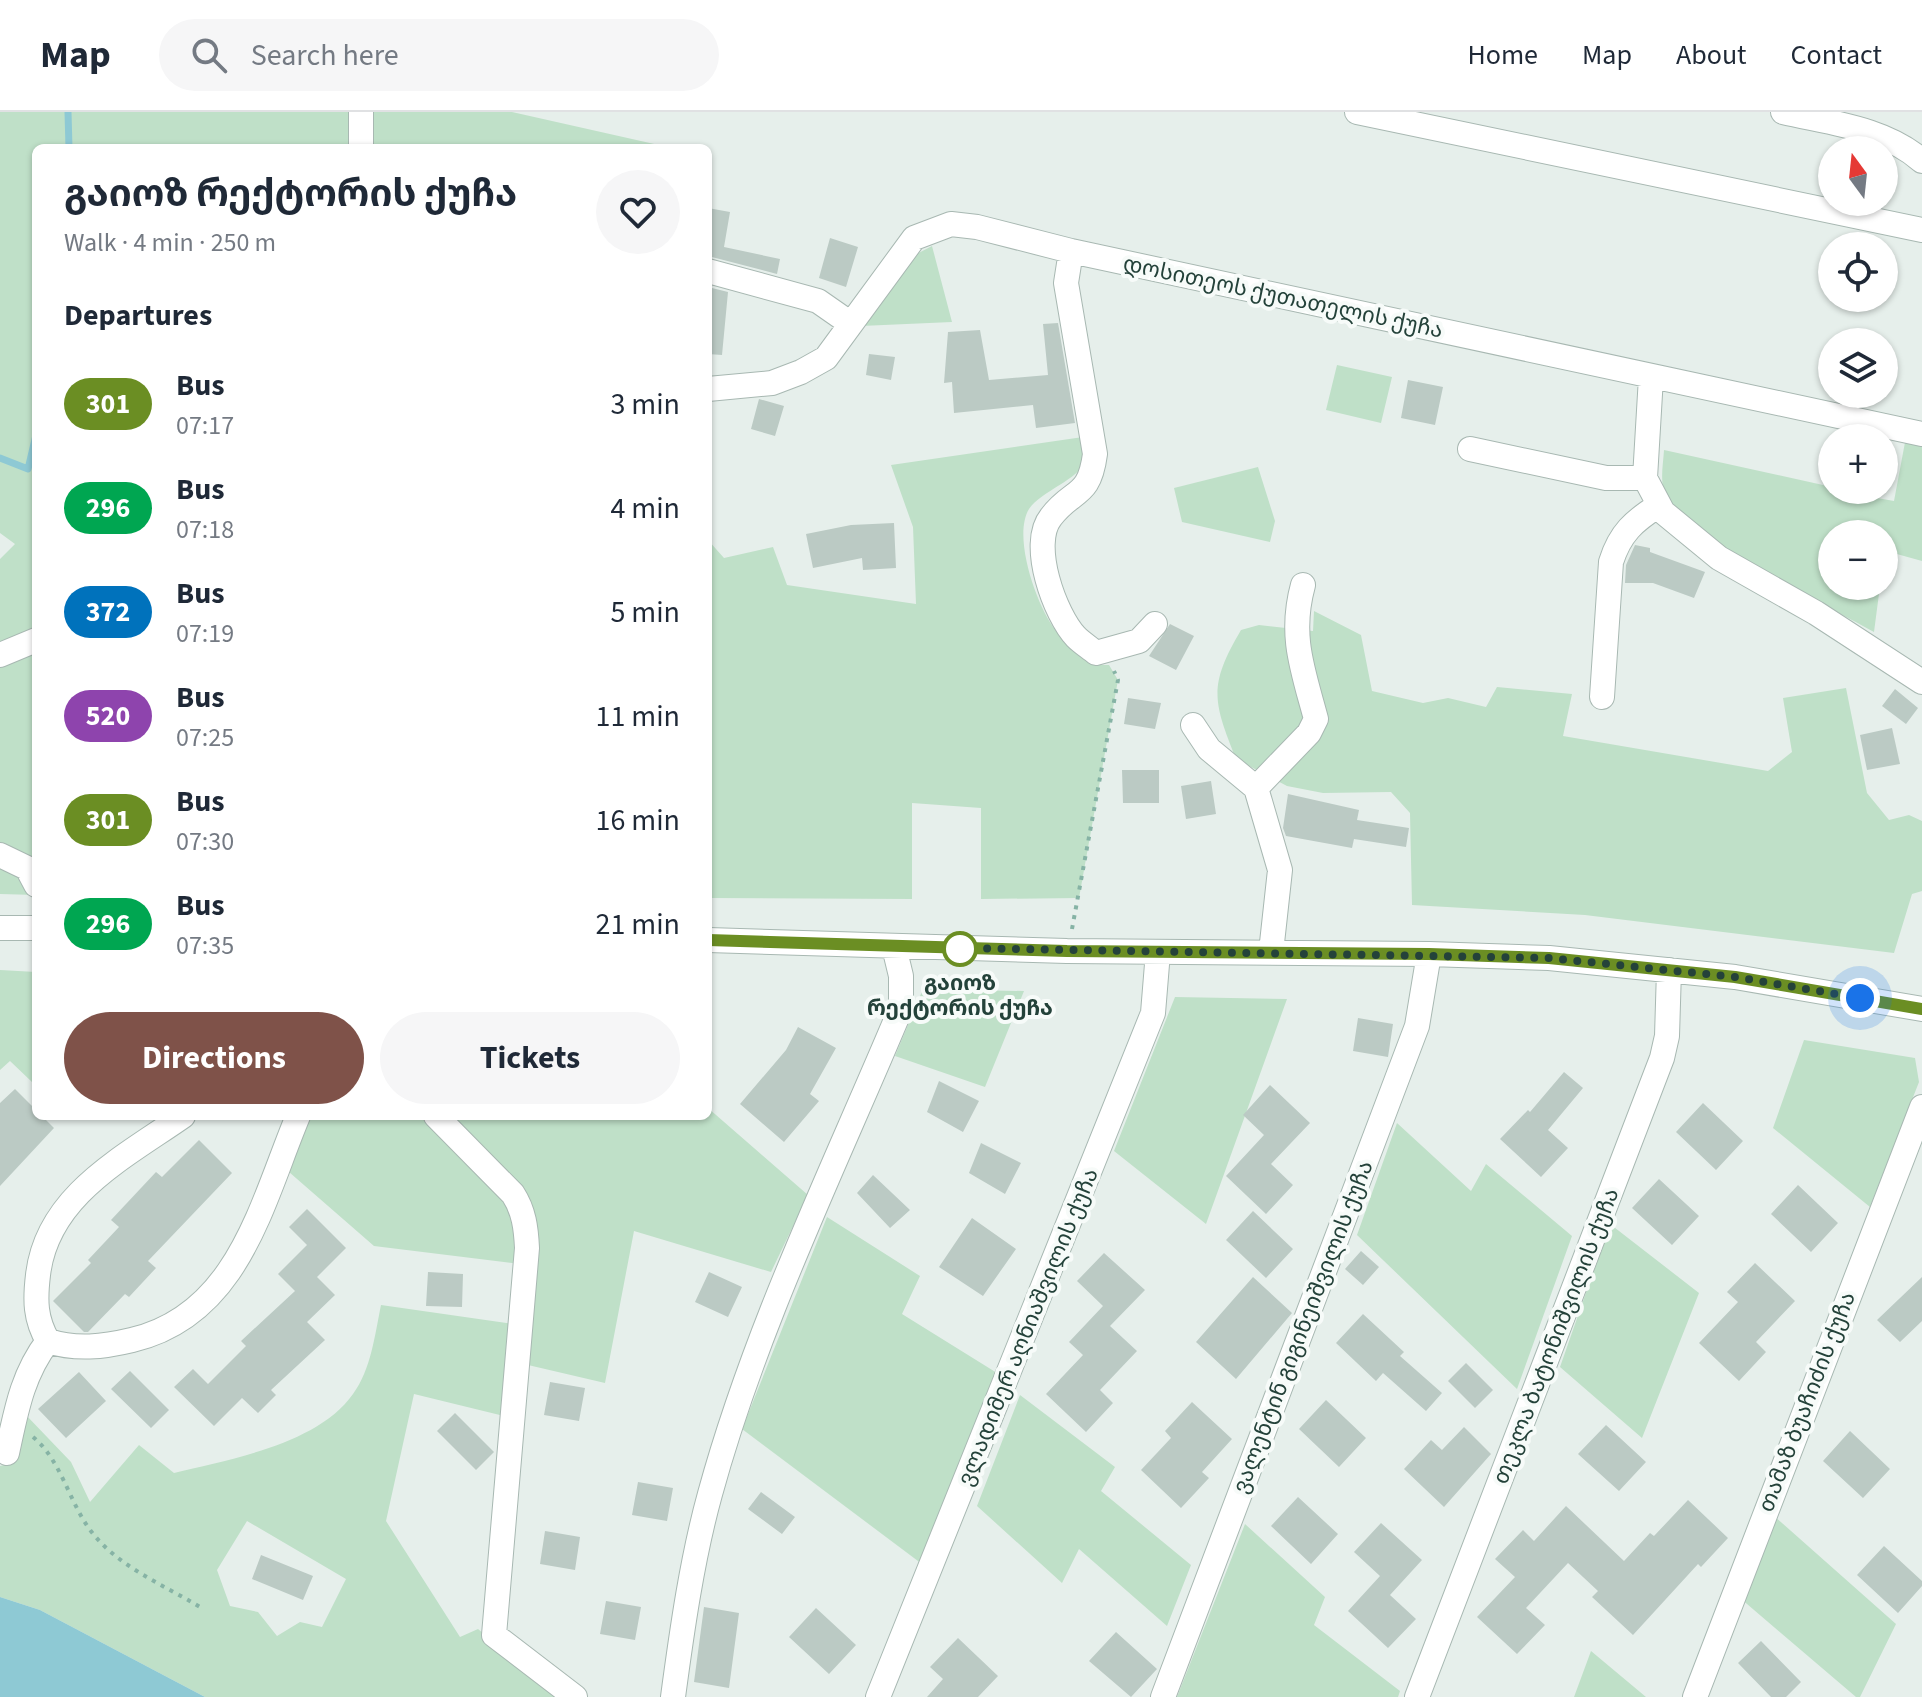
<!DOCTYPE html>
<meta charset="utf-8">
<style>
:root{--surface:#fff;--page:#f6f6f7;--text:#1f2937;--muted:#747a83;--line:#e0e1e3;--accent:#7f5249}
body{margin:0;font-family:"Source Sans 3","Noto Sans Georgian",sans-serif;background:var(--page);color:var(--text);height:100vh;display:flex;flex-direction:column;font-size:30px;white-space:nowrap}
*{box-sizing:border-box;margin:0}
p{font-size:26px;color:var(--muted)}
.icon{flex:none;width:44px;height:44px;fill:none;stroke:currentColor;stroke-width:2;stroke-linecap:round;stroke-linejoin:round}
.map{position:relative;flex:1;overflow:hidden}
.details{position:absolute;left:32px;top:32px;width:680px;height:976px;display:flex;flex-direction:column;background:var(--surface);border-radius:12px;box-shadow:0 2px 6px #0004}
.details>*{flex:none}
.badge{padding:0 16px;border-radius:26px;font-size:28px;line-height:52px}
.needle{width:52px;rotate:345deg}
.controls{position:absolute;left:1818px;top:24px;display:grid;gap:16px}
.controls a{display:grid;place-items:center;width:80px;height:80px;border-radius:50%;background:var(--surface);box-shadow:0 2px 6px #0004;font-size:40px}
.you{position:absolute;width:40px;height:40px;margin:-20px;border:6px solid #fff;border-radius:50%;background:#1a73e8;box-shadow:0 0 0 12px #1a73e833}
.map>.badge{position:absolute;translate:-50% -50%;box-shadow:0 0 0 4px #fff}
h2{padding:0 32px;font-size:30px;line-height:72px}
.round{display:grid;place-items:center;flex:none;width:84px;height:84px;border-radius:42px;background:var(--page)}
.overview{display:flex;align-items:center;justify-content:space-between;height:136px;padding:0 32px}
h1{font-size:38px;font-weight:700;line-height:60px}
.action{display:flex;gap:16px;margin-top:auto;padding:16px 32px}
.action a{flex:1;height:92px;border-radius:48px;background:var(--accent);color:#fff;font-size:32px;font-weight:700;line-height:92px;text-align:center}
.action a+a{background:var(--page);color:var(--text)}
ul{padding:0;list-style:none}
li{display:flex;align-items:center;gap:24px;height:104px;padding:0 32px}
li div{flex:1}
li b{display:block;font-size:30px}
li em{font-style:normal}
li .badge{min-width:88px;font-weight:700;text-align:center}
header{display:flex;align-items:center;gap:48px;box-sizing:border-box;height:112px;padding:0 40px;background:var(--surface);border-bottom:2px solid var(--line)}
header strong{font-size:38px}
nav{display:flex;gap:44px;margin-inline-start:auto;font-size:28px}
.search{width:560px;height:72px;background:var(--page);display:flex;align-items:center;gap:20px;box-sizing:border-box;padding:0 28px;border-radius:44px;color:var(--muted);font-size:30px}
.map>svg:first-child{display:block}
</style>
<header>
<strong>Map</strong>
<div class="search"><svg class="icon" aria-label="search" viewBox="0 0 24 24"><circle cx="10" cy="10" r="6"/><path d="M15 15l6 6"/></svg>Search here</div>
<nav><a>Home</a><a>Map</a><a>About</a><a>Contact</a></nav>
</header>
<div class="map">
<svg width="1922" height="1585" viewBox="0 0 1922 1585">
<rect width="100%" height="100%" fill="#e6efeb"/>
<path fill="#bfe0c8" fill-rule="evenodd" d="M0 0H353V36H36V518L0 533V447L15 432 0 421Z
M371 0H512L672 36H372Z
M932 134 952 210 861 214 909 146Z
M1337 253 1392 265 1381 311 1326 298Z
M1083 325C1084 332 1087 342 1085 349 1080 367 1041 379 1029 397 1012 425 1037 495 1056 519 1066 531 1080 542 1092 553H1109L1118 568 1079 786 981 787V696L912 691V787L708 786V428L724 446 773 435 787 473 916 492 913 415 891 353Z
M1906 325 1922 329V449L1886 439 1884 446V422H1832V474H1880L1874 520C1832 496 1684 424 1667 387 1659 371 1663 355 1664 338L1832 375V378L1894 389Z
M1258 355 1275 409 1270 430 1182 410 1174 376Z
M1314 499 1361 523 1372 579 1423 591 1448 586 1486 595 1497 575 1572 582 1563 624 1768 659 1792 640 1783 586 1846 576 1867 681 1889 708 1909 703 1922 709V779L1912 782 1894 841 1585 803 1412 793 1410 701 1391 680 1323 681 1287 674 1236 647C1213 589 1208 574 1241 518L1259 513 1313 519Z
M36 541V783L0 782V554Z
M0 858 36 860V966L32 970 10 949 0 958Z
M923 877 1024 879 985 975 895 944Z
M1175 885 1287 887 1206 1112 1114 1039Z
M1804 928 1915 946 1919 970 1870 1095 1773 1016Z
M708 996 808 1083 771 1160 634 1119 605 1271 528 1253 538 1122 532 1093 448 1004H708Z
M311 1004H428L514 1093 520 1152 374 1134 289 1060Z
M1397 1011 1471 1079 1486 1052 1572 1124 1517 1277 1357 1123Z
M827 1105 920 1164 902 1202 997 1261 922 1452 742 1317Z
M1610 1112 1699 1181 1642 1326 1560 1255Z
M381 1193 514 1212 508 1305 414 1282 386 1409 460 1525 478 1517 562 1585H205L40 1498 0 1485V1354L4 1353 21 1336 25 1302 71 1350 90 1390 139 1333 174 1361C231 1347 318 1332 353 1282 371 1258 375 1222 381 1193ZM247 1409 346 1467 322 1515 300 1510 277 1524 258 1500 230 1494 217 1458Z
M1020 1283 1115 1355 1101 1379 1191 1453 1167 1514 1079 1437 1062 1471 977 1394Z
M1773 1403 1896 1512 1860 1585H1856L1740 1486Z
M1245 1412 1325 1485 1314 1513 1400 1579 1398 1585H1177Z
M1591 1539 1646 1585H1574Z"/>
<path fill="#8ec9d4" d="M0 1485 40 1498 205 1585H0Z"/>
<g fill="none" stroke-linecap="round" stroke-linejoin="round">
<path stroke="#8ec9d4" stroke-width="7" d="M68 0 69 36
M0 346 28 357 36 323"/>
</g>
<path fill="#bbcac4" d="M708 96 730 100 724 135 780 147 777 162 708 144Z
M830 126 858 135 846 175 819 166Z
M708 175 728 180 722 243 708 242Z
M1058 211 1075 311 1036 316 1033 293 954 301 952 270 944 271 948 220 980 218 989 268 1048 263 1043 212Z
M869 242 895 245 891 268 866 263Z
M1408 268 1443 275 1435 313 1401 306Z
M759 287 784 294 775 324 751 317Z
M894 411 896 456 863 458 862 446 813 456 806 422 851 413Z
M1635 433 1650 436V440L1705 460 1694 486 1653 471H1625L1626 453Z
M1170 512 1194 524 1176 558 1149 544Z
M1895 577 1918 596 1906 612 1882 594Z
M1128 586 1161 591 1155 617 1124 612Z
M1892 616 1900 652 1867 658 1860 623Z
M1122 658H1159V691H1123Z
M1211 669 1216 702 1186 707 1181 674Z
M1288 682 1359 698 1357 708 1409 716 1406 735 1354 727 1352 736 1286 724 1283 716Z
M1358 906 1393 912 1388 945 1353 939Z
M798 915 836 936 810 982 819 989 784 1030 740 992 786 938Z
M1564 960 1583 976 1548 1018 1568 1036 1541 1065 1500 1027 1528 998 1530 1000Z
M939 969 979 989 963 1020 927 1000Z
M1270 973 1310 1011 1271 1052 1293 1073 1266 1102 1226 1064 1264 1023 1243 1003Z
M15 977 36 998V1004H42L54 1016 0 1074V991Z
M1703 991 1743 1029 1716 1058 1676 1020Z
M199 1028 232 1061 148 1149 156 1156 129 1185 125 1182 88 1220H84L53 1189 91 1151 88 1148 119 1115 111 1108 156 1060 162 1065Z
M981 1031 1021 1051 1005 1082 969 1061Z
M873 1063 910 1098 890 1116 857 1081Z
M1659 1067 1699 1104 1672 1133 1632 1096Z
M1798 1073 1838 1111 1811 1140 1771 1102Z
M307 1097 346 1136 317 1165 335 1183 307 1210 325 1228 271 1278 276 1283 258 1301 242 1286 214 1314 174 1275 193 1257 208 1272 246 1234 241 1229 295 1179 278 1162 307 1133 289 1115Z
M1253 1099 1293 1137 1266 1166 1226 1128Z
M972 1106 1016 1137 983 1184 939 1155Z
M1361 1139 1379 1155 1363 1173 1345 1157Z
M1104 1141 1145 1178 1110 1214 1137 1239 1100 1278 1113 1291 1086 1320 1046 1282 1083 1243 1069 1230 1103 1194 1077 1169Z
M1755 1151 1795 1189 1756 1230 1766 1240 1739 1269 1699 1231 1738 1190 1727 1180Z
M428 1160 463 1162 462 1195 426 1194Z
M709 1160 742 1175 728 1205 695 1190Z
M1253 1165 1292 1201 1236 1267 1196 1230Z
M1922 1165V1209L1900 1230 1877 1208Z
M1363 1202 1404 1240 1400 1244 1442 1281 1426 1299 1383 1261 1376 1269 1336 1231Z
M1466 1251 1493 1278 1475 1296 1448 1269Z
M130 1259 169 1298 151 1316 111 1277Z
M79 1260 106 1289 66 1326 38 1297Z
M550 1270 585 1276 579 1309 544 1303Z
M1326 1288 1366 1326 1339 1355 1299 1317Z
M1192 1290 1232 1327 1202 1360 1209 1366 1181 1396 1141 1358 1171 1326 1165 1319Z
M455 1301 494 1340 476 1358 437 1319Z
M1606 1313 1646 1350 1619 1379 1578 1342Z
M1464 1315 1491 1342 1444 1395 1404 1357 1431 1328 1442 1338Z
M1850 1319 1890 1357 1863 1386 1823 1349Z
M638 1370 673 1376 667 1409 632 1403Z
M761 1380 795 1405 782 1422 748 1397Z
M1298 1385 1338 1422 1311 1452 1271 1414Z
M1688 1388 1728 1426 1701 1455 1698 1452 1633 1523 1592 1485 1598 1479 1568 1451 1526 1496 1545 1513 1517 1542 1477 1505 1515 1465 1495 1447 1523 1418 1534 1429 1566 1394 1624 1449 1650 1421 1654 1424Z
M1381 1411 1422 1448 1390 1483 1416 1507 1388 1536 1348 1499 1380 1464 1354 1440Z
M545 1419 580 1425 575 1458 540 1452Z
M1884 1434 1922 1469V1474L1898 1501 1857 1463Z
M261 1443 313 1464 303 1488 252 1467Z
M606 1489 641 1495 635 1528 600 1522Z
M704 1495 739 1501 729 1576 694 1570Z
M816 1496 856 1533 829 1562 789 1525Z
M1116 1520 1157 1557 1131 1585 1089 1549Z
M958 1526 998 1564 978 1585H927L943 1567 930 1555Z
M1761 1529 1801 1570 1786 1585H1771L1738 1551Z"/>
<g fill="none" stroke-linecap="round" stroke-linejoin="round">
<g stroke="#a8b8b2" stroke-width="26">
<path id="minor" d="M361 0V36
M1357 0 1922 118
M1783 0C1830 11 1885 16 1922 49
M1071 139 1066 171 1095 342C1089 387 1073 376 1051 405 1029 432 1055 503 1076 525 1082 531 1090 536 1096 541L1139 529 1155 512
M708 159 818 189 851 212
M1651 265 1645 366 1663 400 1719 446 1816 501 1922 570
M708 277 772 271 801 260 826 246 914 126 951 112 977 115 1071 139 1922 322
M1470 337 1606 366H1645
M0 543 36 528
M1602 585 1611 450C1620 421 1634 409 1659 393
M1193 613 1209 637 1256 676
M0 743 27 756 36 773
M0 816H36
M708 828 1067 839 1429 842 1549 846 1735 865 1922 897
M1271 840 1280 758 1256 676 1309 621 1316 607C1303 558 1289 524 1303 473
M183 1004C123 1046 47 1084 38 1163 35 1188 35 1207 48 1229 76 1238 103 1235 132 1228 238 1203 261 1093 298 1004
M436 1004 513 1082C524 1099 526 1116 527 1136L494 1523 575 1585
M7 1341C16 1300 22 1263 48 1229
M673 1585C682 1518 692 1447 710 1382 756 1214 834 1056 901 896V864L894 835
M878 1585 1153 901 1158 840
M1163 1585 1417 914 1429 842
M1417 1585 1662 946 1667 924 1669 858
M1695 1585 1922 995"/>
</g>
<path stroke="#86b3a5" stroke-width="4" stroke-dasharray="4 6" stroke-linecap="butt" d="M1072 817 1118 568 1114 559
M33 1325C60 1347 68 1386 88 1415 114 1453 162 1472 200 1495"/>
<use href="#minor" stroke="#fff" stroke-width="24"/>
</g>
<g fill="none" stroke-linecap="round" stroke-linejoin="round">
<g stroke="#fff" stroke-width="18">
<path id="line" d="M708 828 1067 839 1429 842 1549 846 1735 865 1922 897"/>
</g>
<use href="#line" stroke="#6b8e23" stroke-width="12"/>
<path stroke="#24423a" stroke-width="8" stroke-dasharray="0 14.4" d="M960 837 952 836 1549 846 1735 865 1860 886"/>
</g>
<circle fill="#fff" stroke="#6b8e23" stroke-width="4" cx="960" cy="837" r="16"/>
<g text-anchor="middle" dominant-baseline="central" stroke-width="8" stroke-linejoin="round" paint-order="stroke">
<g font-size="22" fill="#24423a" stroke="#f7fbf9">
<text transform="translate(1283 185) rotate(12)">დოსითეოს ქუთათელის ქუჩა</text>
<text transform="translate(1028 1215) rotate(-68)">ვლადიმერ აღნიაშვილის ქუჩა</text>
<text transform="translate(1303 1215) rotate(-69)">ვალენტინ გიგინეიშვილის ქუჩა</text>
<text transform="translate(1556 1224) rotate(-69)">თეკლა ბატონიშვილის ქუჩა</text>
<text transform="translate(1807 1290) rotate(-69)">თამაზ ბუაჩიძის ქუჩა</text>
</g>
<g font-size="22" font-weight="bold" fill="#24423a" stroke="#f7fbf9">
<text x="960" y="871">გაიოზ<tspan x="960" dy="25">რექტორის ქუჩა</tspan></text>
</g>
</g>
</svg>
<div class="controls">
<a><svg class="needle" viewBox="-14 -14 28 28"><path d="M0-13l5 13h-10z" fill="#e53935"/><path d="M0 13l5-13h-10z" fill="#747a83"/></svg></a>
<a><svg class="icon" aria-label="locate" viewBox="0 0 24 24"><circle cx="12" cy="12" r="6"/><path d="M12 2v4M12 18v4M2 12h4M18 12h4"/></svg></a>
<a><svg class="icon" aria-label="layers" viewBox="0 0 24 24"><path d="M12 4l9 5-9 5-9-5zM3 14l9 5 9-5"/></svg></a>
<a>+</a>
<a>−</a>
</div>
<div class="you" style="left:1860px;top:886px"></div>
<section class="details">
<div class="overview"><div><h1>გაიოზ რექტორის ქუჩა</h1><p>Walk · 4 min · 250 m</p></div><a class="round"><svg class="icon" aria-label="heart" viewBox="0 0 24 24"><path d="M12 20l-8-8c-3-5 5-10 8-4 3-6 11-1 8 4z"/></svg></a></div>
<h2>Departures</h2>
<ul>
<li><span class="badge" style="background:#6b8e23;color:#fff">301</span><div><b>Bus</b><p>07:17</p></div><em>3 min</em></li>
<li><span class="badge" style="background:#00a651;color:#fff">296</span><div><b>Bus</b><p>07:18</p></div><em>4 min</em></li>
<li><span class="badge" style="background:#0072bc;color:#fff">372</span><div><b>Bus</b><p>07:19</p></div><em>5 min</em></li>
<li><span class="badge" style="background:#8e44ad;color:#fff">520</span><div><b>Bus</b><p>07:25</p></div><em>11 min</em></li>
<li><span class="badge" style="background:#6b8e23;color:#fff">301</span><div><b>Bus</b><p>07:30</p></div><em>16 min</em></li>
<li><span class="badge" style="background:#00a651;color:#fff">296</span><div><b>Bus</b><p>07:35</p></div><em>21 min</em></li>
</ul>
<div class="action"><a>Directions</a><a>Tickets</a></div>
</section>
</div>
